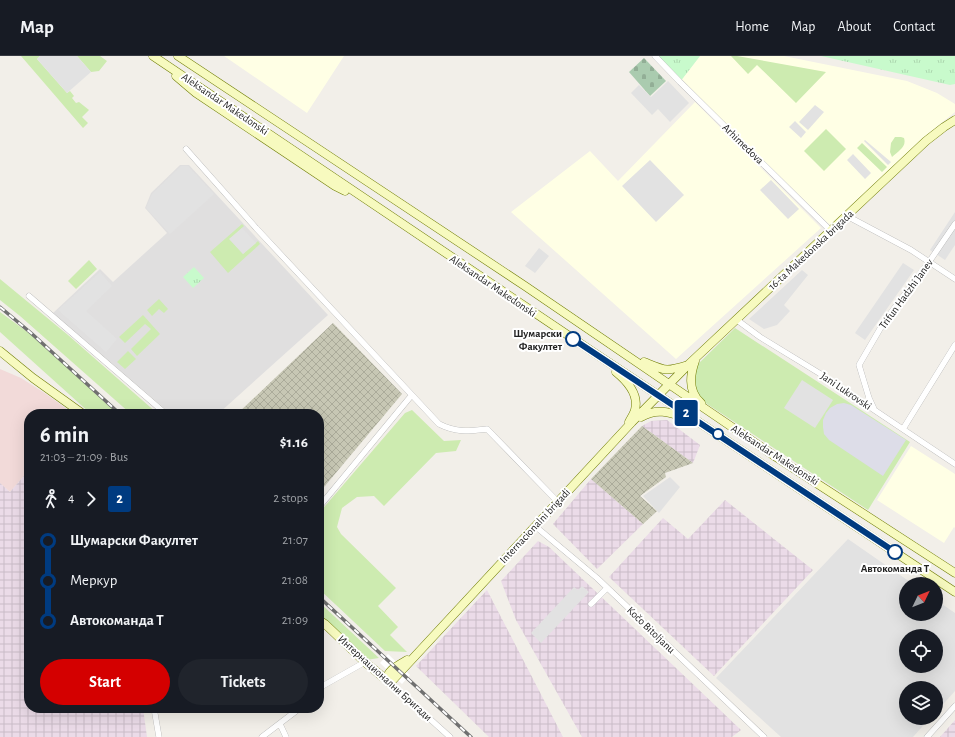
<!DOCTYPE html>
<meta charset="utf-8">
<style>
:root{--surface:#171b24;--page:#20242c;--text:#f1f3f6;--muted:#9ea1a6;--line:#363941;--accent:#d40000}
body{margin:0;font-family:"Alegreya Sans",sans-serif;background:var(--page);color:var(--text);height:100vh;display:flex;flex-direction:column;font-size:15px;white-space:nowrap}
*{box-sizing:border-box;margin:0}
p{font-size:13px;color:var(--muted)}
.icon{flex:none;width:22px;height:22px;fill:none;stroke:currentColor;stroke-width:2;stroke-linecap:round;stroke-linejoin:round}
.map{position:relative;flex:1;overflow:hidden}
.sheet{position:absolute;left:24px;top:353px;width:300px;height:304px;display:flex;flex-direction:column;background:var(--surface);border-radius:16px;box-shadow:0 4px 16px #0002}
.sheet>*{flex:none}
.badge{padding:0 8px;border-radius:3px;font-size:14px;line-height:26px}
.needle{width:26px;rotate:47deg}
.tools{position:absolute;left:899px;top:521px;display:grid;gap:8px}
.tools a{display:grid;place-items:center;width:44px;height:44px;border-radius:50%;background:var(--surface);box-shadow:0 4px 16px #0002;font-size:20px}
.map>.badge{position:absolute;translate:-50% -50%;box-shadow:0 0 0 2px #fff}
.legs{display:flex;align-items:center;gap:6px;height:44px;padding:0 16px;font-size:13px}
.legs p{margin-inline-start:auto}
.summary{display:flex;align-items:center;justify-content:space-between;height:68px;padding:0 16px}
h1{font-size:22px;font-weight:600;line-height:30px}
.button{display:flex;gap:8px;margin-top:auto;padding:8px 16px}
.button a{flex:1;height:46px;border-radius:24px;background:var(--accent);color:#fff;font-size:16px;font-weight:600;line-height:46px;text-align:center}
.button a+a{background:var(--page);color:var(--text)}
ul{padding:0 16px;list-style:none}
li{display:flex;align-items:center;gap:14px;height:40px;font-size:15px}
li i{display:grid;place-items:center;width:6px;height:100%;margin:0 5px;background:currentColor}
li i::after{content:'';width:10px;height:10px;margin:-5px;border:3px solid;border-radius:50%;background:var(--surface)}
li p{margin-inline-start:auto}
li:first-child i{background:linear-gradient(#0000 50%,currentColor 0)}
li:last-child i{background:linear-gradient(currentColor 50%,#0000 0)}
header{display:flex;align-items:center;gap:24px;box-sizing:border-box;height:56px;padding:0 20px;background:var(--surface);border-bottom:1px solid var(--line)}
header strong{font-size:19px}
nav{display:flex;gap:22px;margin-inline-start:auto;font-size:14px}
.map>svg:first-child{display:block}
</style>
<header>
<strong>Map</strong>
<nav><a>Home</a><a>Map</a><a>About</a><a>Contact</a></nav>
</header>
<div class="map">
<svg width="955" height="681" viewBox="0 0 955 681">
<defs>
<pattern id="industrial-grid" width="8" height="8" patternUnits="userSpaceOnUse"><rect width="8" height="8" fill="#ebdbe8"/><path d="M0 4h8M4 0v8" fill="none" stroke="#c9bcc7"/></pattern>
<pattern id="construction-cross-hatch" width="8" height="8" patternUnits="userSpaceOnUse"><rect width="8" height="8" fill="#c7c7b4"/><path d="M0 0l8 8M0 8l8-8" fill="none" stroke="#abab9a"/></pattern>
<pattern id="cemetery-stones" width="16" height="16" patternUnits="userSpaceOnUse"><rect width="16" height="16" fill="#aacbaf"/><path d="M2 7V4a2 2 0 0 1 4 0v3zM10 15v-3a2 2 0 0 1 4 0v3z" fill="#92ae96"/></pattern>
<pattern id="park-tufts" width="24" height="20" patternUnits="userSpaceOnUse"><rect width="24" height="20" fill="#c8facc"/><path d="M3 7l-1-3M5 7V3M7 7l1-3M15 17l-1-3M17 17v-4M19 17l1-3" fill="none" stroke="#acd6af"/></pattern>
</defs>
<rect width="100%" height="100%" fill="#f2efe9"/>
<path fill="#e0dfdf" d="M180 109H189L328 259 218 358H171L53 257 100 213 113 226 167 177 145 152 151 137Z"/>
<path fill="#f2dad9" d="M0 313 21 322 46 338 74 358H29V414L10 436 0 427Z"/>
<path fill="url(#industrial-grid)" d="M667 364 700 389 693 407 642 370 651 365Z
M29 414V652H143L147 681H0V427L10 436Z
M591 423 643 468 597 513 553 468Z
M725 444 813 514 714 620 609 521 663 462 688 483Z
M538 485 549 491 741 674 732 681H582L516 564 501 525Z
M487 534 563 681H489L416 610Z
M955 664V681H940Z"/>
<path fill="#ffffe5" d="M224 0H344L307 57Z
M700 0H784L907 25 937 37 955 48V56L924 81 830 169 681 24Z
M695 46 821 172 676 303 511 156 590 95 618 125Z
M911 390 955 418V472L954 471 944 487 877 444Z"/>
<path fill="url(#construction-cross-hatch)" d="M333 267 402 338 319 437V358H237Z
M642 370 693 407 665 417 666 421 640 440 657 455 643 468 591 423Z"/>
<path fill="#cdebb0" d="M21 0H40L37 3 67 37 70 35 74 40 72 42 76 47 79 46 89 54 82 61 88 67 83 72Z
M77 0H100L107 5 99 15 91 16Z
M731 0H737L826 16 796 47 757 9 748 18Z
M826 73 846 93 824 115 804 95Z
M895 81H901L904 82C907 91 898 95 892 101L890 96 891 87Z
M862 87 887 111 882 116 857 92Z
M242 168 244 170 230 183 243 198 258 185 260 188 228 217 210 196Z
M89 204 97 213 76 233 68 225Z
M0 223 68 279 158 358H131L20 260 0 244Z
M159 243 168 253 164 257 159 253 152 260 147 254Z
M0 256 33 280 118 358H91L0 276Z
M143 259 160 278 137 300 131 293 151 273 145 268 125 287 119 281Z
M735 272 910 386 868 454 701 344 693 326 697 309Z
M128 295 136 303 125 313 117 306Z
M412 354 444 385 461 384 456 395 436 397 384 450 374 440 357 441 342 452 337 471 341 478 396 532 378 550 398 571 390 579 407 596 385 595 319 533V457L405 357Z
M319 546 379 602 366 604 319 561Z"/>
<path fill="url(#cemetery-stones)" d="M644 2 666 25 650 40 629 16Z"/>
<path fill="url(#park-tufts)" d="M655 0H700L680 26Z
M821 0H955V28L950 29Z
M194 211 204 222 193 232 183 221Z"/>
<path fill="#e2e2e2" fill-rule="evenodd" d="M40 0H77L91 16 67 37 37 3Z
M668 25 689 47 670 66 658 53 652 59 631 37 639 29 651 41Z
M815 49 824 56 808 74 799 66Z
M795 65 806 76 801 82 789 71Z
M865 84 891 106 888 109 864 85Z
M853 98 871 117 865 123 847 104Z
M650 104 684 139 656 166 622 130Z
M181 110H188L214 138 170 178 146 152 152 138Z
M771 124 799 153 788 163 760 134Z
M955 156V189L945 204 930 194Z
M242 172 256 187 243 198 229 183Z
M539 192 549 200 535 217 525 210Z
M903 207 914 214 865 284 855 277Z
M802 214 808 219 784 249 790 255 777 269 764 273 749 263Z
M100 216 112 230 86 255 117 283 106 296 58 254Z
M802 324 833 344 815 372 784 352Z
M670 421 680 431 659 457 643 440Z
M848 483 913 528H906V558H936V544L955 557V635L936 656V632H906V662H930L913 681H781L716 622ZM906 580H936V610H906Z
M582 530 589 536 541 587 531 577 574 531 578 534Z"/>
<path fill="#dddde8" d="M844 347 851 349 906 384 883 420 829 384 824 378 823 371V364L826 357 830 352 837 348Z"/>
<path fill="#fff" d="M388 598 410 619 402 628 380 607Z"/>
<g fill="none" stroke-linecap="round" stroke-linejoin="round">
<g stroke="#a9a9a9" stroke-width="6">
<path id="street" d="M655 0 680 26 831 175
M186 93 256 172 439 368C457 377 468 375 487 373L557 445
M847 160 911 194 955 223
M29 240 166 358
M737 264 760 281 819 317 955 408
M874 353 869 342 859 309 884 266 929 206 955 168
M903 373 955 289
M319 451 411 340
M535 470 597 522 764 681
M591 548 607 532
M390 627 450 681
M319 632 365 606
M154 652 159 681
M280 668 286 681
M262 681 300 652
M927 681 955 650"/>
</g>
<g stroke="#707d05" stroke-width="9">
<path id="secondary" d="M153 0 596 298 955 536
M178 0 525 230 776 401 955 517
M176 20 196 37 335 130 345 135
M0 295 33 322 83 358
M695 305C690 319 688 336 701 347
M644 306C666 315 665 316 688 309
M616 316C627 325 639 339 635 354 634 358 631 362 629 366
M641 361C658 351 671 357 689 363
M319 564 325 568 365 606 390 627 632 366 689 308 926 85 944 71 955 64
M386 624C389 612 398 610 407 604"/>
</g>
<use href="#street" stroke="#fff" stroke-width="5.5"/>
<use href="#secondary" stroke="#f7fabf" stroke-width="8"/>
<g stroke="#707070" stroke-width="3.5">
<path id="rail" d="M0 251 31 277 120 358
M319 541 471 681"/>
</g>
<use href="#rail" stroke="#fff" stroke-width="2" stroke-dasharray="6" stroke-linecap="butt"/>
</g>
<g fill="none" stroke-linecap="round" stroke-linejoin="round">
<g stroke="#fff" stroke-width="9">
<path id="line-1" d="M573 283 895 496"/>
</g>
<use href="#line-1" stroke="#003b80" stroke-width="6"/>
</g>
<g fill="#fff" stroke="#003b80" stroke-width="2">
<circle cx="573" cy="283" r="7"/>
<circle cx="718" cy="378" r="5"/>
<circle cx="895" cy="496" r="7"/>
</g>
<g text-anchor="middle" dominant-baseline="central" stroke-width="4" stroke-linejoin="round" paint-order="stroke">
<g font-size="11" fill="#222" stroke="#fff">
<text transform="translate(225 48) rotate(34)">Aleksandar Makedonski</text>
<text transform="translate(743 88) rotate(44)">Arhimedova</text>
<text transform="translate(811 194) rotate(-43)">16-ta Makedonska brigada</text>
<text transform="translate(493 230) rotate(34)">Aleksandar Makedonski</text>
<text transform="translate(906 238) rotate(-54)">Trifun Hadzhi Janev</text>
<text transform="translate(846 335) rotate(34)">Jani Lukrovski</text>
<text transform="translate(775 399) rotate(33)">Aleksandar Makedonski</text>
<text transform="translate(535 470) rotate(-47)">Internacionalni brigadi</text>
<text transform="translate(651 574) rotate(44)">Kočo Bitoljanu</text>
<text transform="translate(385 622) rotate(42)">Интернационални Бригади</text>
</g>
<g font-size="11" font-weight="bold" fill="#222" stroke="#fff" text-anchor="end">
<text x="562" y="277">Шумарски<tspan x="562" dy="13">Факултет</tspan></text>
<text x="895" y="512" text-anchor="middle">Автокоманда Т</text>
</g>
</g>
</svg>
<div class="tools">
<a><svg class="needle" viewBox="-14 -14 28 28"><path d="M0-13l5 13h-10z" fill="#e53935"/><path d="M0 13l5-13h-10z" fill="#9ea1a6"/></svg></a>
<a><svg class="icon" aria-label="locate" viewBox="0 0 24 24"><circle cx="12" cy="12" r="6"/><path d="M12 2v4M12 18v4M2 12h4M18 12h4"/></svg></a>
<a><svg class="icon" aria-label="layers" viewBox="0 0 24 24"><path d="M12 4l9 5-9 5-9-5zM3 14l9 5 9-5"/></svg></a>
</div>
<b class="badge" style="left:686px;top:357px;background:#003b80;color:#fff">2</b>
<section class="sheet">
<div class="summary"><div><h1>6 min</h1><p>21:03 – 21:09 · Bus</p></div><b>$1.16</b></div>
<div class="legs"><svg class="icon" aria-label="walk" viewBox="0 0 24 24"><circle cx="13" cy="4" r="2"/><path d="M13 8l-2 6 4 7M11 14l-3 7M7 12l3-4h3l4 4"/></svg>4<svg class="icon" aria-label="forward" viewBox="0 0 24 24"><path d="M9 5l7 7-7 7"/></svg><b class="badge" style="background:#003b80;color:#fff">2</b><p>2 stops</p></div>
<ul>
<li><i style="color:#003b80"></i><b>Шумарски Факултет</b><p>21:07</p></li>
<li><i style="color:#003b80"></i><span>Меркур</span><p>21:08</p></li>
<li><i style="color:#003b80"></i><b>Автокоманда Т</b><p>21:09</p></li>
</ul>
<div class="button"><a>Start</a><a>Tickets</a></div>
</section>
</div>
